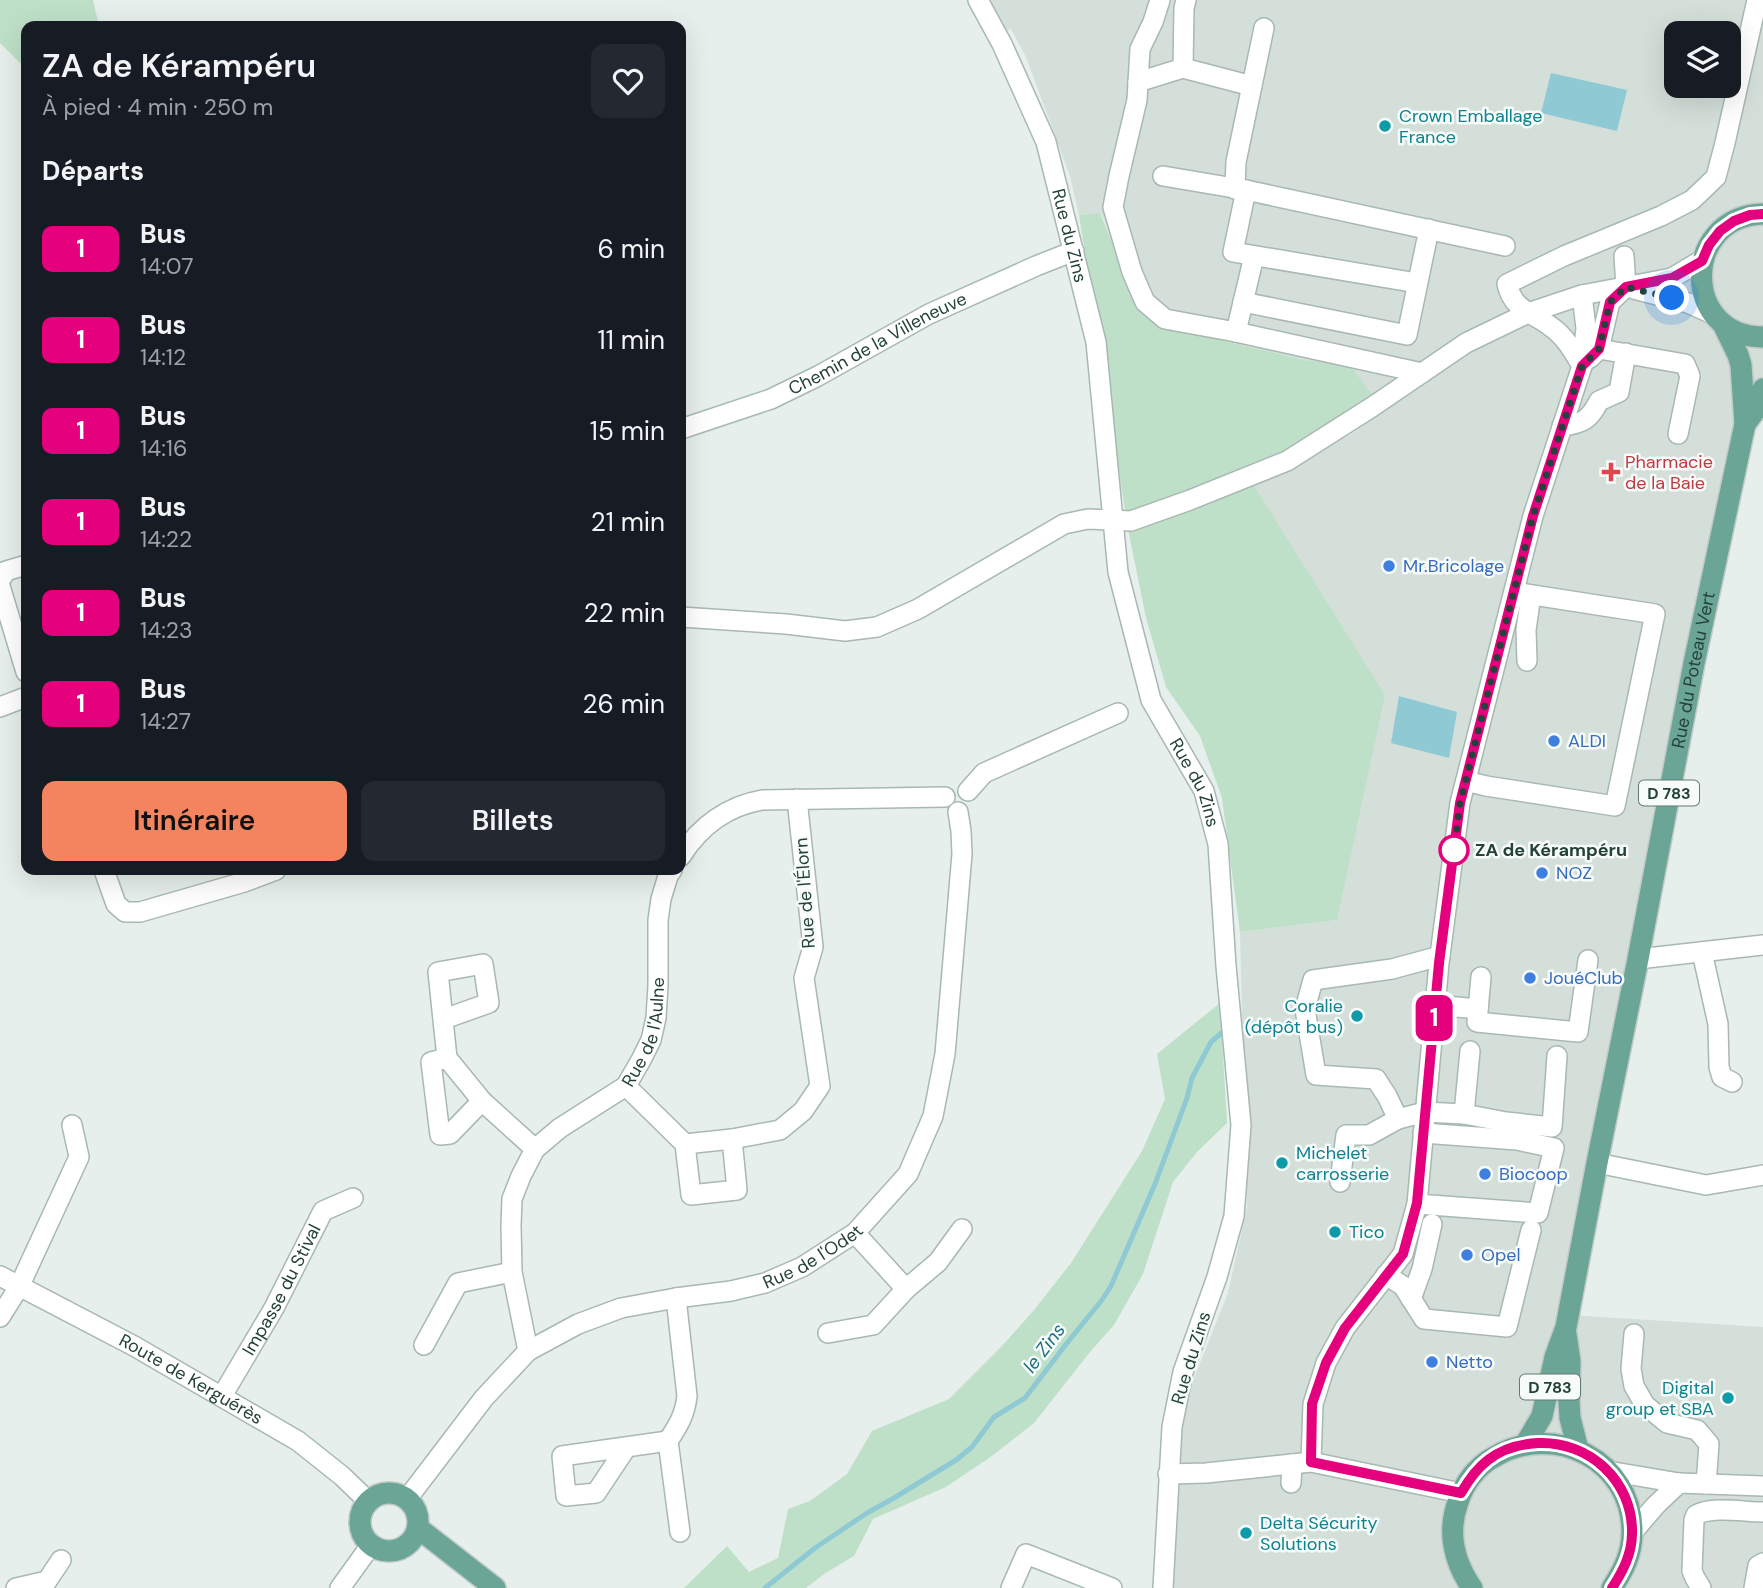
<!DOCTYPE html>
<html lang="fr">
<meta charset="utf-8">
<style>
:root{--surface:#171b24;--page:#242831;--text:#f1f3f6;--muted:#9ea1a6;--accent:#f4845f}
body{margin:0;font-family:"DM Sans",sans-serif;background:var(--page);color:var(--text);height:100vh;display:flex;flex-direction:column;font-size:26px;white-space:nowrap}
*{box-sizing:border-box;margin:0}
p{font-size:23px;color:var(--muted)}
.icon{flex:none;width:38px;height:38px;fill:none;stroke:currentColor;stroke-width:2;stroke-linecap:round;stroke-linejoin:round}
.map{position:relative;flex:1;overflow:hidden}
.sheet{position:absolute;left:21px;top:21px;width:665px;height:854px;display:flex;flex-direction:column;background:var(--surface);border-radius:14px;box-shadow:0 7px 28px #0002}
.sheet>*{flex:none}
.badge{padding:0 14px;border-radius:10px;font-size:24px;line-height:46px}
.fabs{position:absolute;left:1664px;top:21px;display:grid;gap:14px}
.fabs a{display:grid;place-items:center;width:77px;height:77px;border-radius:14px;background:var(--surface);box-shadow:0 7px 28px #0002;font-size:35px}
.you{position:absolute;width:35px;height:35px;margin:-18px;border:5px solid #fff;border-radius:50%;background:#1a73e8;box-shadow:0 0 0 10px #1a73e833}
.map>.badge{position:absolute;translate:-50% -50%;box-shadow:0 0 0 4px #fff}
h2{padding:0 21px;font-size:26px;line-height:63px}
.round{display:grid;place-items:center;flex:none;width:74px;height:74px;border-radius:14px;background:var(--page)}
.overview{display:flex;align-items:center;justify-content:space-between;height:119px;padding:0 21px}
h1{font-size:33px;font-weight:600;line-height:52px}
.cta{display:flex;gap:14px;margin-top:auto;padding:14px 21px}
.cta a{flex:1;height:80px;border-radius:14px;background:var(--accent);color:#111;font-size:28px;font-weight:600;line-height:80px;text-align:center}
.cta a+a{background:var(--page);color:var(--text)}
ul{padding:0;list-style:none}
li{display:flex;align-items:center;gap:21px;height:91px;padding:0 21px}
li div{flex:1}
li b{display:block;font-size:26px}
li em{font-style:normal}
li .badge{min-width:77px;font-weight:700;text-align:center}
.map>svg:first-child{display:block}
</style>
<div class="map">
<svg width="1763" height="1588" viewBox="0 0 1763 1588">
<rect width="100%" height="100%" fill="#e6efeb"/>
<path fill="#d4dfda" fill-rule="evenodd" d="M989 0H1763V416L1745 425 1568 1315 1763 1327V1588H1174L1175 1426 1228 1293 1247 1207 1240 932 1337 920 1252 484 1289 468 1353 433 1384 411 1349 366 1305 360 1190 333 1139 308 1101 213 1079 215 1070 176 1026 57 1011 29 1003 32ZM1676 33H1729V86H1676Z"/>
<path fill="#bfe0c8" d="M0 0H93L99 26H26V68H25L0 43Z
M1100 213 1139 308 1190 333 1305 360 1350 365 1384 411C1343 440 1299 464 1253 484L1385 695 1337 920 1240 932 1222 798 1200 736 1166 687 1146 618 1128 529 1079 215Z
M1220 1003 1227 1123 1197 1152 1173 1182 1143 1274 1114 1325 1090 1352 1034 1423 992 1456 946 1487 873 1519 854 1556 824 1574 806 1588H684L727 1546 749 1572 778 1558 788 1509 810 1501 847 1474 872 1431 949 1399 1001 1347 1034 1310 1071 1263 1142 1151 1165 1099 1157 1054Z"/>
<path fill="#8ec9d4" d="M1551 73 1627 90 1617 131 1541 113Z
M1399 696 1457 712 1449 758 1391 743Z"/>
<g fill="none" stroke-linecap="round" stroke-linejoin="round">
<path stroke="#8ec9d4" stroke-width="5" d="M765 1588 815 1548 867 1513 894 1498 956 1460 972 1447 994 1417 1025 1398 1067 1343 1102 1300 1111 1286 1155 1184 1187 1098 1192 1078 1211 1042 1226 1029"/>
<g stroke="#a8b8b2" stroke-width="22">
<g id="minor">
<path id="s1" d="M978 0 1002 44 1046 142 1096 342 1118 572 1151 700 1204 791 1218 844 1226 966 1241 1125 1234 1216 1217 1277 1183 1372 1172 1427 1163 1588"/>
<path d="M1160 0 1153 22 1140 49 1137 100 1119 176 1113 207 1132 272 1145 302 1165 319 1236 332"/>
<path d="M1183 68 1252 86"/>
<path d="M1138 82 1183 68 1184 8 1186 0"/>
<path d="M1163 176 1246 190 1505 246"/>
<path d="M1235 189 1236 162 1264 28"/>
<path d="M1246 190 1233 252 1417 283"/>
<path d="M1254 256 1236 332 1422 373"/>
<path d="M1624 256 1626 287"/>
<path d="M1634 289 1688 303 1715 315"/>
<path d="M1243 302 1407 335 1429 229"/>
<path d="M1599 349 1685 364 1690 376 1678 434"/>
<path d="M1590 358 1599 349 1610 302 1626 287"/>
<path d="M1582 366C1573 351 1565 336 1550 326 1531 312 1513 310 1507 284L1564 256 1661 216 1692 200 1716 177 1725 143 1757 0"/>
<path d="M1562 426C1583 424 1590 419 1599 401L1619 392 1626 353"/>
<path id="s2" d="M681 429 771 399 818 376 929 314 1036 266 1074 251"/>
<path d="M0 580 6 571 26 565"/>
<path d="M0 586 26 672"/>
<path d="M681 617 786 624 845 631 877 627 918 609 1064 524 1088 519 1131 521 1190 500 1287 461 1372 407 1466 343 1528 313 1582 295 1672 278 1702 260"/>
<path d="M1527 661 1526 630 1531 595"/>
<path d="M0 707 26 697"/>
<path d="M1466 781 1486 786 1615 806 1655 614 1514 592"/>
<path d="M968 791 984 773 1118 713"/>
<path d="M681 856C700 826 728 806 762 800L945 797"/>
<path d="M104 870 116 904 125 912H140L244 882 276 870"/>
<path d="M1702 952 1718 1024 1719 1067 1722 1077 1732 1082"/>
<path d="M1440 956 1392 969 1313 980 1305 1009 1316 1075 1376 1079 1387 1096 1398 1119 1425 1112 1464 1114 1470 1051"/>
<path d="M1638 959 1763 945"/>
<path d="M1481 977 1477 1022 1578 1032 1588 960"/>
<path d="M1435 1005 1478 1009"/>
<path d="M444 1019 489 1003 483 964 438 972 447 1058 482 1101 535 1149"/>
<path d="M447 1058 431 1062 440 1135 450 1134 482 1101"/>
<path d="M626 1086 685 1144 691 1195 737 1190 732 1139"/>
<path d="M1464 1114 1506 1122 1552 1127 1557 1056"/>
<path d="M685 1144 732 1139 780 1130 803 1111 820 1086 804 978 813 947 797 799"/>
<path d="M1597 1163 1706 1185 1763 1175"/>
<path d="M1340 1182 1346 1135H1369L1398 1119"/>
<path d="M1417 1204 1538 1213 1554 1148 1517 1140 1423 1133"/>
<path d="M855 1233 906 1289"/>
<path d="M1386 1275 1403 1286 1424 1319 1507 1327 1531 1230"/>
<path id="s3" d="M0 1276 134 1346 298 1441 342 1476 369 1502"/>
<path d="M676 1298 687 1396C685 1415 678 1426 668 1441L680 1532"/>
<path d="M1411 1299 1422 1269 1432 1224"/>
<path d="M0 1317 19 1287 79 1157 72 1125"/>
<path d="M828 1333 873 1325 906 1289 938 1262 962 1229"/>
<path d="M1634 1334 1631 1369 1634 1386 1645 1405 1667 1423 1697 1430 1709 1444 1706 1484"/>
<path d="M424 1345 458 1283 512 1272"/>
<path id="s4" d="M528 1351 512 1272 511 1225 512 1199 521 1176 535 1149 560 1128 626 1086 641 1060 651 1040 656 1018 658 986V920L661 899 668 876 672 870"/>
<path id="s5" d="M222 1396 274 1308 323 1211 353 1198"/>
<path d="M626 1448 596 1493 566 1496 562 1456 668 1441"/>
<path d="M1311 1462 1313 1404 1326 1363 1345 1328 1403 1254 1417 1204 1439 963 1460 803 1533 516 1582 366 1586 328 1582 295"/>
<path d="M1608 1471 1679 1483 1763 1486"/>
<path d="M1168 1474 1206 1473 1311 1462 1461 1493"/>
<path d="M1291 1483 1292 1464"/>
<path id="s6" d="M407 1499 484 1398 528 1351 578 1324 621 1308 676 1298 731 1291 765 1283 802 1267 855 1233 908 1174 933 1116 945 1054 962 854 961 831 958 812"/>
<path d="M1632 1533 1655 1506 1679 1483"/>
<path d="M16 1588 47 1581 61 1560"/>
<path d="M340 1588 371 1545"/>
<path d="M1011 1588 1026 1554 1112 1588"/>
<path d="M1701 1588 1695 1578 1692 1571 1694 1520 1696 1515C1712 1506 1744 1512 1763 1512"/>
<path d="M1754 1588 1758 1566 1763 1563"/>
</g>
</g>
<g stroke="#c2cac8" stroke-width="24">
<g id="major">
<path d="M1763 214C1681 216 1681 337 1763 337"/>
<path d="M1745 424 1757 408 1763 389"/>
<path d="M1566 1334 1570 1361 1569 1402 1570 1418 1578 1449"/>
<path id="s7" d="M1526 1443 1542 1416 1555 1357 1566 1327 1597 1163 1638 959 1694 663 1745 424 1741 365 1738 355 1723 324"/>
<circle cx="389" cy="1522" r="29"/>
<path d="M418 1528 495 1588"/>
<path d="M1472 1588C1454 1562 1447 1532 1458 1502 1464 1483 1477 1466 1494 1457 1554 1421 1633 1460 1632 1533 1632 1554 1623 1571 1612 1588"/>
</g>
</g>
<use href="#minor" stroke="#fff" stroke-width="19"/>
<use href="#major" stroke="#6aa596" stroke-width="21"/>
</g>
<g fill="none" stroke-linecap="round" stroke-linejoin="round">
<g stroke="#fff" stroke-width="16">
<path id="line" d="M1612 1588C1623 1571 1632 1554 1632 1533 1633 1481 1589 1441 1538 1443 1520 1444 1502 1449 1488 1460 1476 1469 1468 1481 1461 1493L1311 1462 1312 1404 1326 1363 1345 1328 1403 1254 1417 1203 1439 963 1460 803 1533 516 1582 366 1599 349 1610 302 1626 287 1672 278 1702 261 1709 245 1720 231 1734 221 1750 215 1763 214"/>
</g>
<use href="#line" stroke="#e5007d" stroke-width="10"/>
<path stroke="#24423a" stroke-width="7" stroke-dasharray="0 12.6" d="M1454 850V852L1460 803 1533 516 1582 366 1599 349 1610 302 1626 287 1672 298"/>
</g>
<g fill="#0f9aa8" stroke="#f7fbf9" stroke-width="2.5">
<circle cx="1385" cy="126" r="7"/>
<circle cx="1357" cy="1016" r="7"/>
<circle cx="1282" cy="1163" r="7"/>
<circle cx="1335" cy="1232" r="7"/>
<circle cx="1728" cy="1398" r="7"/>
<circle cx="1246" cy="1533" r="7"/>
</g>
<path fill="#e0444e" stroke="#f7fbf9" stroke-width="2.5" d="M1607.5 461.5h7v7h7v7h-7v7h-7v-7h-7v-7h7z"/>
<g fill="#3f7fe0" stroke="#f7fbf9" stroke-width="2.5">
<circle cx="1389" cy="566" r="7"/>
<circle cx="1554" cy="741" r="7"/>
<circle cx="1542" cy="873" r="7"/>
<circle cx="1530" cy="978" r="7"/>
<circle cx="1485" cy="1174" r="7"/>
<circle cx="1467" cy="1255" r="7"/>
<circle cx="1432" cy="1362" r="7"/>
</g>
<circle fill="#fff" stroke="#e5007d" stroke-width="3.5" cx="1454" cy="850" r="14"/>
<g text-anchor="middle" dominant-baseline="central" stroke-width="5" stroke-linejoin="round" paint-order="stroke">
<g fill="#f7fbf9" stroke="#637a73" stroke-width="2">
<rect x="1639" y="780.5" width="60" height="25" rx="5"/>
<rect x="1520" y="1374.5" width="60" height="25" rx="5"/>
</g>
<g font-size="16" font-weight="bold" fill="#24423a">
<text x="1669" y="793">D 783</text>
<text x="1550" y="1387">D 783</text>
</g>
<g font-size="18" fill="#0d838f" stroke="#f7fbf9" text-anchor="start">
<text x="1399" y="116">Crown Emballage<tspan x="1399" dy="21">France</tspan></text>
<text x="1343" y="1006" text-anchor="end">Coralie<tspan x="1343" dy="21">(dépôt bus)</tspan></text>
<text x="1296" y="1153">Michelet<tspan x="1296" dy="21">carrosserie</tspan></text>
<text x="1349" y="1232">Tico</text>
<text x="1714" y="1388" text-anchor="end">Digital<tspan x="1714" dy="21">group et SBA</tspan></text>
<text x="1260" y="1523">Delta Sécurity<tspan x="1260" dy="21">Solutions</tspan></text>
</g>
<g font-size="18" fill="#24423a" stroke="#f7fbf9">
<text stroke="none"><textPath href="#s1" startOffset="254">Rue du Zins</textPath></text>
<text stroke="none"><textPath href="#s2" startOffset="215">Chemin de la Villeneuve</textPath></text>
<text stroke="none"><textPath href="#s7" startOffset="793">Rue du Poteau Vert</textPath></text>
<text stroke="none"><textPath href="#s1" startOffset="821">Rue du Zins</textPath></text>
<text transform="translate(805 893) rotate(-94)">Rue de l'Élorn</text>
<text stroke="none"><textPath href="#s4" startOffset="378">Rue de l'Aulne</textPath></text>
<text stroke="none"><textPath href="#s6" startOffset="495">Rue de l'Odet</textPath></text>
<text stroke="none"><textPath href="#s5" startOffset="122">Impasse du Stival</textPath></text>
<text transform="translate(1191 1358) rotate(-73)">Rue du Zins</text>
<text stroke="none"><textPath href="#s3" startOffset="217">Route de Kerguérès</textPath></text>
</g>
<g font-size="18" fill="#be3a42" stroke="#f7fbf9" text-anchor="start">
<text x="1625" y="462">Pharmacie<tspan x="1625" dy="21">de la Baie</tspan></text>
</g>
<g font-size="18" fill="#366cbe" stroke="#f7fbf9" text-anchor="start">
<text x="1403" y="566">Mr.Bricolage</text>
<text x="1568" y="741">ALDI</text>
<text x="1556" y="873">NOZ</text>
<text x="1544" y="978">JouéClub</text>
<text x="1499" y="1174">Biocoop</text>
<text x="1481" y="1255">Opel</text>
<text x="1446" y="1362">Netto</text>
</g>
<g font-size="18" font-weight="bold" fill="#24423a" stroke="#f7fbf9" text-anchor="start">
<text x="1475" y="850">ZA de Kérampéru</text>
</g>
<g font-size="19" font-style="italic" fill="#1c6f80" stroke="#f7fbf9">
<text transform="translate(1044 1348) rotate(-53)">le Zins</text>
</g>
</g>
</svg>
<div class="fabs">
<a><svg class="icon" aria-label="layers" viewBox="0 0 24 24"><path d="M12 4l9 5-9 5-9-5zM3 14l9 5 9-5"/></svg></a>
</div>
<div class="you" style="left:1672px;top:298px"></div>
<b class="badge" style="left:1434px;top:1018px;background:#e5007d;color:#fff">1</b>
<section class="sheet">
<div class="overview"><div><h1>ZA de Kérampéru</h1><p>À pied · 4 min · 250 m</p></div><a class="round"><svg class="icon" aria-label="heart" viewBox="0 0 24 24"><path d="M12 20l-8-8c-3-5 5-10 8-4 3-6 11-1 8 4z"/></svg></a></div>
<h2>Départs</h2>
<ul>
<li><span class="badge" style="background:#e5007d;color:#fff">1</span><div><b>Bus</b><p>14:07</p></div><em>6 min</em></li>
<li><span class="badge" style="background:#e5007d;color:#fff">1</span><div><b>Bus</b><p>14:12</p></div><em>11 min</em></li>
<li><span class="badge" style="background:#e5007d;color:#fff">1</span><div><b>Bus</b><p>14:16</p></div><em>15 min</em></li>
<li><span class="badge" style="background:#e5007d;color:#fff">1</span><div><b>Bus</b><p>14:22</p></div><em>21 min</em></li>
<li><span class="badge" style="background:#e5007d;color:#fff">1</span><div><b>Bus</b><p>14:23</p></div><em>22 min</em></li>
<li><span class="badge" style="background:#e5007d;color:#fff">1</span><div><b>Bus</b><p>14:27</p></div><em>26 min</em></li>
</ul>
<div class="cta"><a>Itinéraire</a><a>Billets</a></div>
</section>
</div>
